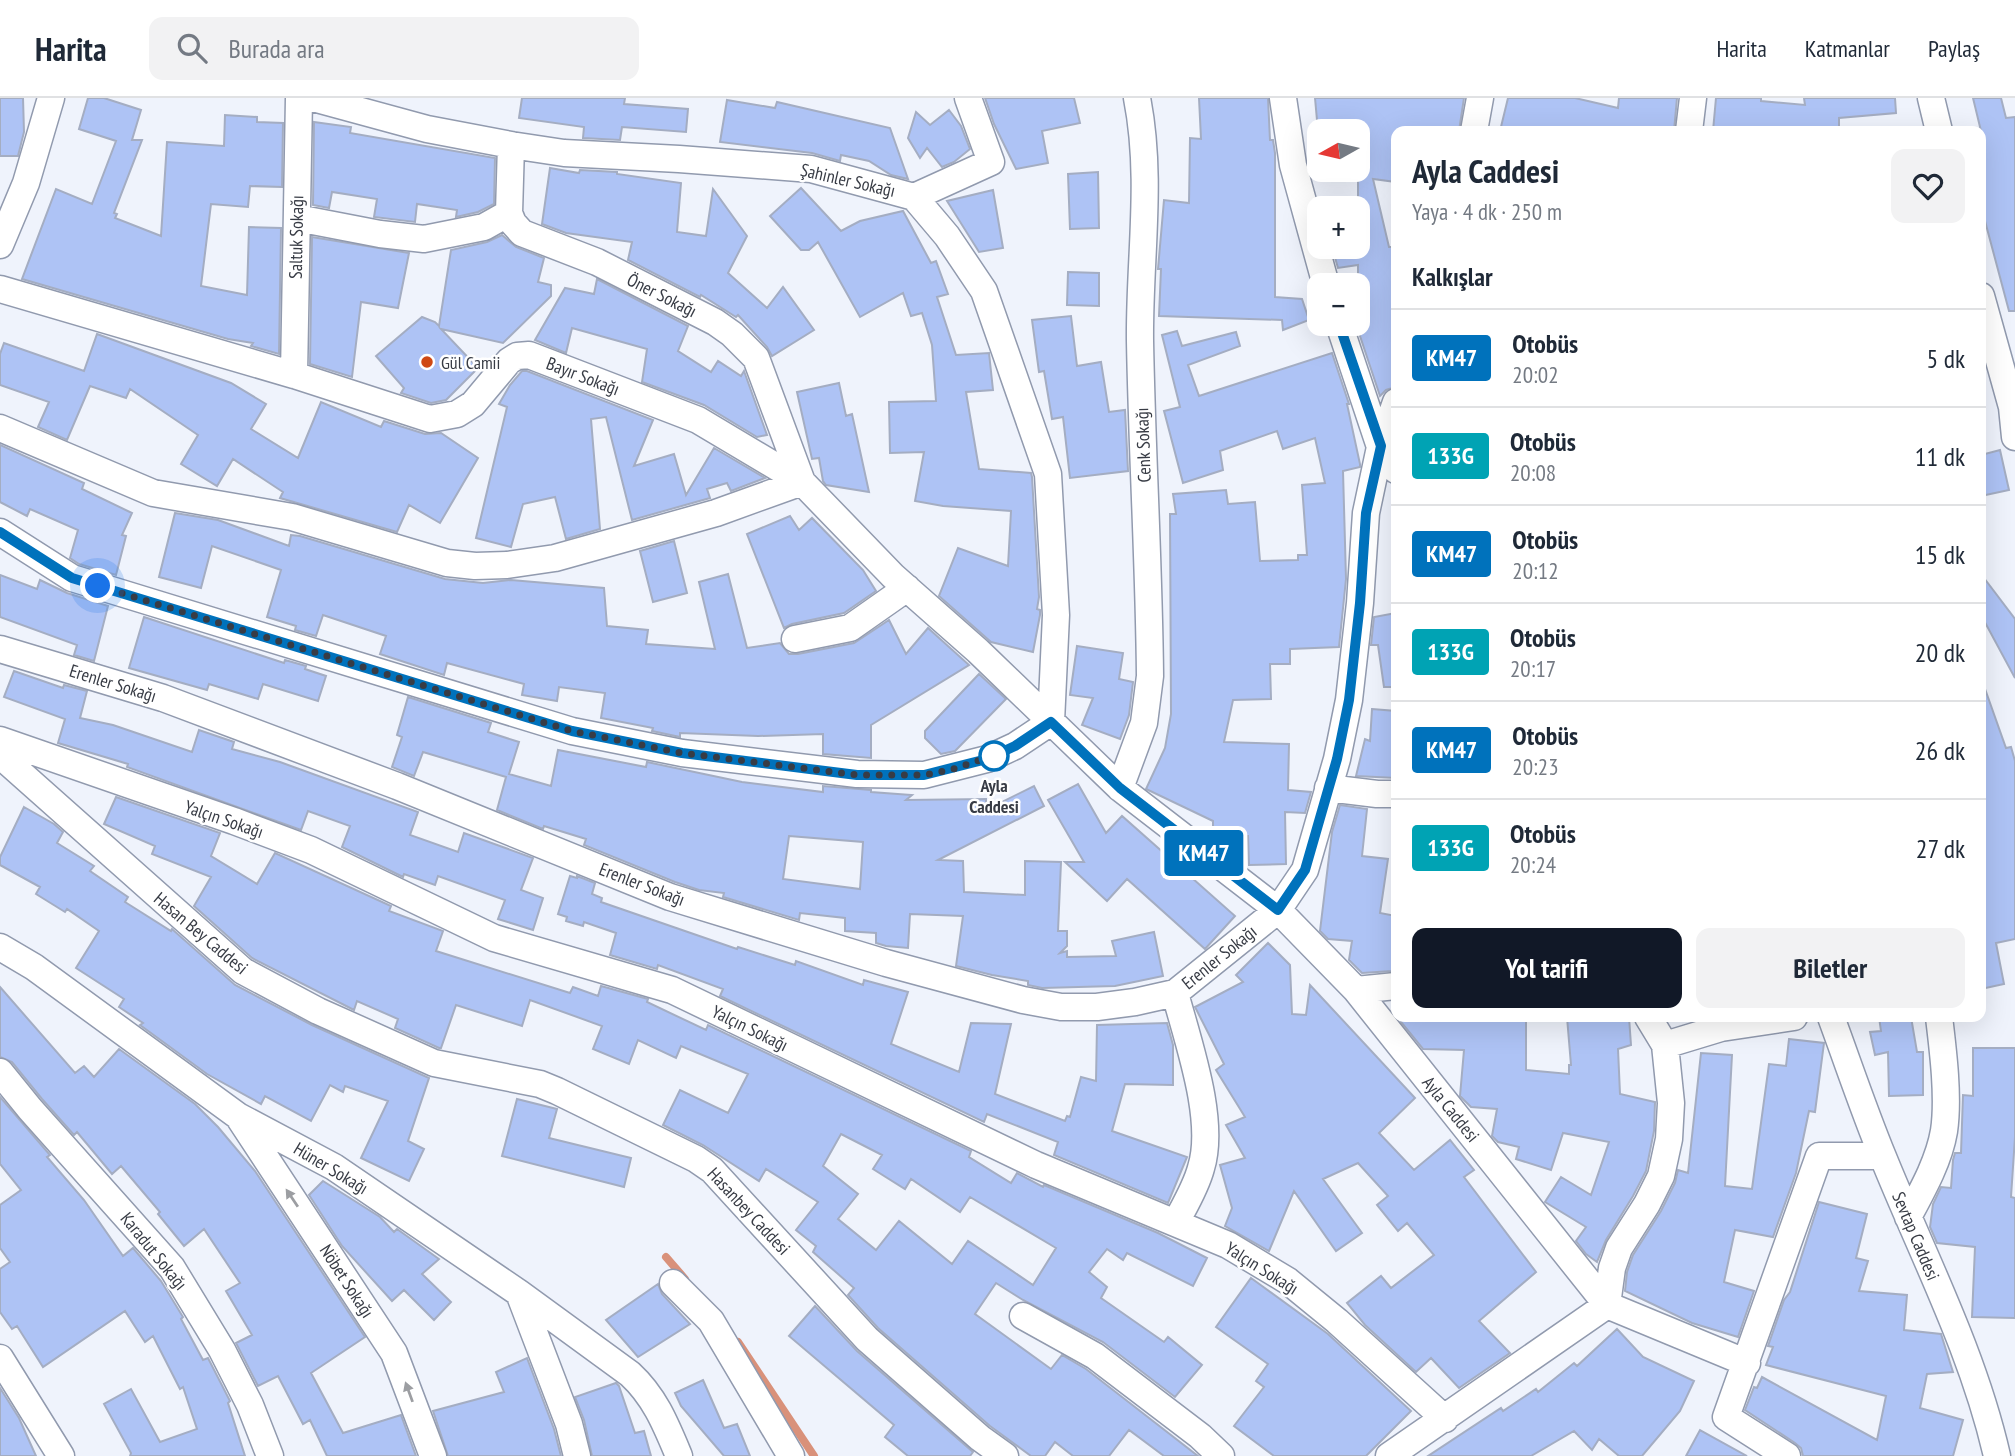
<!DOCTYPE html>
<html lang="tr">
<meta charset="utf-8">
<style>
:root{--surface:#fff;--page:#f2f2f3;--text:#1f2937;--muted:#747a83;--line:#e0e1e3;--accent:#111827}
body{margin:0;font-family:"PT Sans Narrow",sans-serif;background:var(--page);color:var(--text);height:100vh;display:flex;flex-direction:column;font-size:26px;white-space:nowrap}
*{box-sizing:border-box;margin:0}
p{font-size:23px;color:var(--muted)}
.icon{flex:none;width:38px;height:38px;fill:none;stroke:currentColor;stroke-width:2;stroke-linecap:round;stroke-linejoin:round}
.map{position:relative;flex:1;overflow:hidden}
.panel{position:absolute;left:1391px;top:28px;width:595px;height:896px;display:flex;flex-direction:column;background:var(--surface);border-radius:14px;box-shadow:0 7px 28px #0002}
.panel>*{flex:none}
.badge{padding:0 14px;border-radius:5px;font-size:24px;line-height:46px}
.needle{width:46px;rotate:262deg}
.fabs{position:absolute;left:1307px;top:21px;display:grid;gap:14px}
.fabs a{display:grid;place-items:center;width:63px;height:63px;border-radius:14px;background:var(--surface);box-shadow:0 7px 28px #0002;font-size:35px}
.you{position:absolute;width:35px;height:35px;margin:-18px;border:5px solid #fff;border-radius:50%;background:#1a73e8;box-shadow:0 0 0 10px #1a73e833}
.map>.badge{position:absolute;translate:-50% -50%;box-shadow:0 0 0 4px #fff}
h2{padding:0 21px;font-size:26px;line-height:63px}
.round{display:grid;place-items:center;flex:none;width:74px;height:74px;border-radius:14px;background:var(--page)}
.head{display:flex;align-items:center;justify-content:space-between;height:119px;padding:0 21px}
h1{font-size:33px;font-weight:800;line-height:52px}
.cta{display:flex;gap:14px;margin-top:auto;padding:14px 21px}
.cta a{flex:1;height:80px;border-radius:14px;background:var(--accent);color:#fff;font-size:28px;font-weight:800;line-height:80px;text-align:center}
.cta a+a{background:var(--page);color:var(--text)}
ul{padding:0;list-style:none}
li{display:flex;align-items:center;gap:21px;height:98px;padding:0 21px;border-top:2px solid var(--line)}
li div{flex:1}
li b{display:block;font-size:26px}
li em{font-style:normal}
li .badge{min-width:77px;font-weight:700;text-align:center}
header{display:flex;align-items:center;gap:42px;box-sizing:border-box;height:98px;padding:0 35px;background:var(--surface);border-bottom:2px solid var(--line)}
header strong{font-size:33px}
nav{display:flex;gap:38px;margin-inline-start:auto;font-size:24px}
.search{width:490px;height:63px;background:var(--page);display:flex;align-items:center;gap:18px;box-sizing:border-box;padding:0 24px;border-radius:14px;color:var(--muted);font-size:26px}
.map>svg:first-child{display:block}
</style>
<header>
<strong>Harita</strong>
<div class="search"><svg class="icon" aria-label="search" viewBox="0 0 24 24"><circle cx="10" cy="10" r="6"/><path d="M15 15l6 6"/></svg>Burada ara</div>
<nav><a>Harita</a><a>Katmanlar</a><a>Paylaş</a></nav>
</header>
<div class="map">
<svg width="2015" height="1358" viewBox="0 0 2015 1358">
<rect width="100%" height="100%" fill="#eff3fc"/>
<g fill="none" stroke-linecap="round" stroke-linejoin="round">
<path stroke="#d9917a" stroke-width="8" d="M666 1159 685 1181
M738 1244 814 1358"/>
</g>
<path fill="#aec3f5" stroke="#a4adc2" stroke-width="2" fill-rule="evenodd" d="M0 0H23L24 34 18 58H0Z
M88 0H104L141 12 132 42H142L114 115 117 116 115 120 161 138 167 44 224 48 225 17 257 19V24L283 25 282 89 250 88 248 109 211 106 201 188 247 197 249 129 281 130 279 256 251 248 253 245 228 241 22 181 56 91 92 106 116 43 79 31Z
M522 0H625L624 6 688 11 686 34 622 29 620 42 583 40 584 29 519 20Z
M985 0H1074L1080 25 1042 33 1048 65 1016 71 994 26Z
M1199 0H1268L1270 42H1273L1275 55V199L1302 201 1309 222 1283 232 1282 222 1159 218 1161 171H1158L1164 102 1189 105 1190 40 1201 41Z
M1315 0H1464L1459 33H1396V84L1373 81 1389 149H1396V160L1392 161H1396V289L1386 292 1380 298 1356 226H1358V167L1338 170 1332 149H1358V33H1318Z
M1508 0H1575L1618 10 1619 0H1677L1674 33H1500Z
M1716 0H1761V3L1805 7 1804 0H1895L1896 15 1839 20V33H1713Z
M1973 0H2001L2006 20 2015 19V213H2009L1981 108V33Z
M727 2 775 10 777 4 890 30 908 81 891 77 869 63 841 57 840 63 812 55 720 44Z
M949 12 961 28 970 51 954 64 942 69 927 50 920 60 908 40 916 14 930 27Z
M314 24 351 29 350 35 495 60 494 106 478 114 456 119 457 112 417 106 415 124 374 119 377 101 332 94 329 110 313 107Z
M550 70 579 75 580 72 617 74V76L681 85 677 134 706 138 713 91 747 138 728 175 767 210 783 189 814 232 772 258 767 249 738 217 736 219 701 197 700 199 628 162 632 144 566 135 542 126Z
M1098 74 1099 130 1070 131 1068 76Z
M801 90 841 133 860 123 903 113 931 165 936 163 948 196 937 199 956 257 989 255 993 292 966 294 979 371 1031 375 1032 379 1039 499 1037 511 1040 512V517L1033 554 991 544 939 498 958 450 1008 468 1011 413 943 408 915 403 924 354 890 355 889 304 936 303 932 247 922 215 911 218 903 195 860 219 818 144 809 152H801L770 118Z
M993 92 1003 150 979 154 947 103Z
M502 137 516 149 544 160 538 184 551 187V198L503 245 441 231 478 270 446 302 431 305 401 295 404 290 376 258 422 219 435 224 439 228 451 152 487 144Z
M312 139 409 155 398 210 361 204 352 279 310 266Z
M1068 174 1099 175V208L1067 207Z
M597 181 688 228 678 253 711 274 718 263 741 278 744 273 767 337 757 339 704 307 642 284 647 251 572 230 566 255 535 242 565 190 594 196Z
M1071 218 1077 268 1101 264 1109 314 1125 312 1128 373 1070 380 1063 319 1052 321 1044 273 1039 274 1032 222Z
M1177 233 1182 248 1236 234 1240 248 1188 267 1199 298 1332 255 1349 306H1347L1360 366V369L1343 373 1346 481 1339 549 1290 551V566H1270L1271 601 1233 602 1224 644 1289 646 1288 692 1311 694 1305 715 1285 714 1286 766 1249 767 1248 738 1213 737V723L1146 691 1165 650 1171 616 1170 416H1176L1173 396 1226 392 1228 406 1255 404 1260 463 1298 462V457H1307L1302 387 1325 385 1315 340 1283 351 1277 333 1220 353 1223 372 1183 385 1164 313 1180 309 1162 237Z
M97 236 231 285 266 306 251 331 298 360 321 304 381 329 384 323 425 336 441 335 478 360 440 425 409 407 397 434 280 400 283 394 233 361 217 388 181 366 198 337 130 291 126 300 90 288 67 342 38 329 49 304 0 287V256L4 245 84 273Z
M522 273H527L653 322 634 368 674 356 686 397 714 350 765 380 731 393 727 385 707 391 710 400 632 422 606 319 591 321 600 431 566 441 555 399 523 406 511 449 476 440 507 309 499 306 510 287Z
M839 285 846 318 852 316 869 394 826 387 823 383 819 360 812 361 797 294Z
M0 347 84 385 82 391 132 415 122 437 126 438 116 477 79 466 70 460 78 432 30 411 27 418 0 404Z
M2000 352 2009 392 1981 398V357Z
M175 415 218 422 289 448 291 437 300 438 445 481 483 485 511 482 604 490 607 528 648 532 646 546 715 551 699 484 728 476 747 550 780 545 789 556H798L854 545 889 522 906 556 928 530 969 567 871 627V660L823 656V636L758 638 680 635V639L652 633 653 630 601 620 605 595 559 589 557 603 522 597 524 586 447 565 444 577 380 556 386 538 323 517 316 538 295 532 296 528 267 519 281 472 212 448 201 490 159 479Z
M790 418 799 432 812 420 863 472 876 493 844 515 792 526 784 530 747 436Z
M674 443 687 495 653 504 640 453Z
M1981 476 2015 521V580L1981 517Z
M0 477 37 491 40 482 67 495 108 508 94 563 74 557 77 547 0 519Z
M1396 515V589H1384L1378 547H1371L1374 519Z
M144 519 284 565 285 562 306 568 305 571 326 578 318 603 263 586 258 601 209 586 207 592 129 570Z
M1077 548 1123 555 1119 581 1133 584 1129 617 1120 641 1082 627 1093 600 1070 597Z
M14 573 63 590 64 587 87 593 80 620 113 627 192 654 199 632 234 644 232 651 280 664 418 714 410 737 458 754 464 735 533 760 521 792 543 800 533 832 498 821 505 802 438 778 435 787 404 776 403 779 342 749 350 728 308 713 301 732 127 669 128 666 58 645 65 621 4 599Z
M979 576 1006 601 955 653 941 656 925 640V633Z
M1984 588 2006 650 2011 649 2015 663V841L1996 845 2004 886 1981 891V589Z
M408 599 491 625 488 634 519 644 509 676 551 688 558 652 646 669 647 664 742 684 823 694V688L871 692V694L912 697 906 702 986 701V712L1034 688 1044 708 938 762 963 763 964 794 1025 797V763L1061 764 1058 833H1067V848L1060 855 1067 853V859L1116 858 1112 843 1154 834 1163 878 1115 888 1042 890 1028 887V883L992 877 956 868 963 818 910 816 908 850 886 848 876 845V835L845 833V820L800 815 799 822 723 799 724 795 699 792 675 784 584 747 586 741 544 728 543 731 497 712 506 679 423 654 414 678 392 669 402 639 397 637ZM789 738 863 744 860 791 783 781Z
M1372 611 1396 613V680L1356 678 1365 641 1370 643Z
M1078 686 1106 735 1122 718 1235 818 1205 851 1127 781 1107 803 1065 764H1084L1048 702Z
M116 699 220 735 211 758 257 786 275 755 391 808 389 813 443 833 436 853 570 895 573 889 598 898 601 888 648 901 647 904 706 932 708 927 971 1053 969 1059 1011 1085 1017 1075 1043 1089 1044 1087 1158 1135 1207 1160 1193 1188 1127 1155 1123 1162 1107 1151 1089 1174 1107 1189 1101 1200 1164 1244 1168 1239 1202 1267 1175 1299 1103 1244 1023 1202 996 1185 975 1216 1051 1271 1062 1257 1086 1271 1198 1358H1164L1129 1332 1109 1358H1073L1055 1344 1045 1358H1031L990 1328 878 1230 848 1197 854 1190 813 1154 816 1148 796 1132 818 1104 766 1071 759 1083 703 1047 663 1027 680 992 728 1015 748 976 681 948 676 960 638 942 629 966 593 951 602 928 530 902 522 928 456 907 441 950H439L395 930 398 921 357 903 354 912 252 860 194 808 211 779 152 756 155 748 104 726ZM841 1036 882 1057 873 1071 905 1091 911 1081 960 1114 970 1099 1056 1150 1033 1187 968 1143 952 1166 899 1123 876 1152 838 1121 858 1096 823 1068Z
M1340 707 1367 711 1362 758 1388 761 1380 815 1396 818V847L1392 873 1362 875 1349 862 1352 843 1328 841 1320 833 1332 734Z
M24 709 54 726 63 734 57 745 94 768 90 773 128 799 125 804 171 833 172 831 235 887 312 927 429 980 408 1043 424 1051 409 1083 361 1060 388 1003 345 988 343 994 330 987 311 1023 265 998 261 1006 207 976 140 927 143 925 119 909 124 901 76 870 99 833 67 811 65 814 36 796 40 789 0 767V759Z
M570 778 577 780V778L595 785 592 796 602 800 601 804 737 851 738 849 795 867 796 863 863 887 864 882 908 894 891 946 959 974 971 925 1011 926 995 996 1065 1023 1067 1018 1070 1019 1081 979 1096 983 1097 927 1167 925 1173 947V987L1125 986 1112 1033 1187 1059 1168 1105 1054 1057 1058 1044 987 1016 984 1024 720 898 723 891 658 867 657 871 610 857 616 835 584 824 583 828 566 823 567 819 558 816Z
M1268 845 1290 867 1292 916 1306 917 1310 887 1415 1000 1379 1035 1414 1072 1450 1042 1474 1072 1464 1079 1536 1174 1479 1223 1510 1255 1459 1290 1431 1260 1416 1274 1365 1227 1347 1205 1381 1178 1391 1190 1434 1157 1407 1125 1398 1133 1377 1107 1388 1098 1358 1065 1323 1081 1362 1135 1336 1153 1294 1093 1269 1153 1225 1128 1232 1110 1220 1067 1245 1060 1226 1027 1245 1019 1216 972 1224 966 1195 909 1243 884 1236 877Z
M0 889 75 975 84 968 94 979 119 951 195 1006 218 1029 255 1073 365 1239 311 1275 343 1335 401 1317 416 1358H327L310 1322 303 1326 278 1278 258 1288 236 1245 252 1237 226 1193 240 1185 204 1131 184 1148 158 1116 160 1114 121 1068 112 1076 77 1034 74 1037 42 1001 12 964 0 959Z
M1402 919H1526V972L1569 976V967H1571L1567 919H1629L1631 947 1618 951 1620 996 1655 1004 1654 1033 1646 1073 1633 1098 1606 1142 1597 1164 1586 1156 1576 1143 1586 1129 1545 1104 1561 1079 1591 1097 1609 1044 1563 1035 1551 1072 1516 1061 1519 1049 1498 1044 1492 1038 1497 1011 1471 1009 1460 998 1464 952 1423 951 1401 924Z
M1879 919H1911L1917 954H1923V997L1889 998 1888 954 1875 957 1870 934 1881 933Z
M1789 941 1824 945 1815 1014 1809 1013 1796 1075 1773 1139 1735 1132 1724 1184 1754 1193 1738 1239 1692 1225 1625 1193 1627 1174 1633 1157 1661 1113 1675 1085 1678 1072 1688 1075 1701 955 1732 957 1725 1088 1752 1091 1769 966 1786 968Z
M1973 950H2015V1039L2011 1099 2015 1100V1220L1972 1219 1975 1149 1937 1145 1930 1129 1933 1106 1941 1089 1951 1090 1953 1062 1955 1055H1961L1963 997 1973 998Z
M0 999 50 1057 47 1059 84 1102 123 1158 133 1150 161 1183 183 1219 181 1221 203 1262 208 1260 230 1303 228 1305 245 1358H130L131 1355 104 1306 131 1291 160 1344 197 1331 183 1289 180 1291 153 1238 145 1244 125 1213 43 1269 17 1228 12 1231 0 1214V1171L10 1164 0 1150V1107L21 1092 0 1066Z
M517 1001 557 1011 549 1040 631 1060 624 1089 502 1058Z
M323 1083 380 1119 394 1134 397 1131 439 1161 422 1176 451 1204 434 1222 404 1192 392 1203 342 1148 309 1097Z
M1819 1104 1867 1116 1856 1160 1868 1163 1859 1193 1907 1197 1904 1232 1941 1236 1953 1274 1927 1276 1920 1310 1963 1322 1953 1358H1803L1801 1350 1795 1345 1745 1312 1754 1289 1757 1290 1762 1279 1877 1342 1886 1298 1766 1267 1773 1249 1768 1248 1784 1202 1790 1194Z
M1251 1180 1328 1236 1411 1313 1366 1358H1274L1234 1328 1264 1289 1256 1283 1268 1266 1216 1229Z
M658 1186 662 1196 690 1226 638 1259 606 1222Z
M815 1208 857 1253 973 1354 970 1358H908L885 1339 894 1327 789 1238Z
M1617 1231 1643 1259 1694 1283 1680 1313 1642 1358H1619L1599 1341 1592 1352 1574 1333 1531 1358H1428L1501 1310 1503 1313 1536 1291 1538 1294 1574 1265 1577 1268Z
M527 1260 554 1331 561 1358H448L433 1313 504 1294 496 1274Z
M703 1282 724 1330 737 1326 750 1358H724L681 1308 675 1295Z
M616 1285 619 1288 635 1335 644 1333 651 1358H592L584 1322 575 1299Z
M0 1290 19 1320 36 1358H0Z
M1700 1332 1747 1358H1686Z"/>
<g fill="none" stroke-linecap="round" stroke-linejoin="round">
<g stroke="#919aae" stroke-width="29">
<path id="minor" d="M313 0 427 31 511 47 564 55 679 61 811 71 914 99 947 138 984 193 1048 376 1056 517 1051 624
M1283 0 1293 67 1326 187
M1931 0 1939 33
M1474 33 1480 0
M1689 33 1693 0
M511 47 509 115 513 125 522 135 597 164 715 224 732 236 756 260 802 384
M914 99 991 64 968 0
M297 120 380 136 424 141 484 129 509 115
M0 147 26 85 51 0
M0 191 294 277 430 321 457 316 473 306 509 263 517 258 529 257 698 322 802 384 893 478 978 553 1120 690 1278 812 1356 892 1607 1207 1747 1265
M1981 198 2012 309 2015 339
M1339 226 1380 349 1396 372
M294 277 299 0
M0 330 153 395 292 419 447 465 475 468 507 467 555 460 716 415 802 384
M0 434 72 480 572 633 682 655 857 676 924 677 987 661 1015 648 1051 624
M795 541 850 530 907 490
M0 551 163 600 397 688 670 799 886 865 1023 902 1061 909H1097L1135 904 1175 895 1278 812 1305 772 1337 661 1349 602 1360 505 1366 415 1380 349 1396 304
M0 642 234 723 311 752 494 840 672 892 1036 1067 1228 1147 1288 1183 1337 1223 1445 1321
M0 657 243 873 318 913 434 965 540 986 557 993 696 1061 712 1072 867 1241 980 1340 1005 1358
M1120 690 1144 625 1150 578C1149 466 1142 355 1140 243 1139 162 1153 81 1137 0
M1328 690 1377 696H1396
M0 849 34 869 238 1018 334 1069 519 1195 569 1326 577 1358
M1356 892 1396 888
M1175 895C1188 944 1216 1022 1201 1070 1196 1089 1185 1107 1176 1124
M1831 919C1848 965 1864 1013 1883 1059 1923 1158 1973 1253 1997 1358
M1665 947 1721 930 1794 919
M0 974 30 1011 172 1170 222 1252 250 1307 270 1358
M240 1021 394 1255 433 1358
M1908 1119C1922 1093 1939 1063 1944 1033 1949 1000 1943 952 1939 919
M673 1185 711 1223 791 1358
M519 1195 630 1276C655 1299 666 1327 679 1358
M1023 1218 1095 1258 1200 1338 1221 1358
M0 1260 61 1358
M1389 1358 1607 1207 1612 1170 1619 1150 1647 1106 1661 1078 1669 1041 1671 1005 1665 947 1648 919
M1787 1358 1726 1319 1819 1058H1882"/>
</g>
<use href="#minor" stroke="#fff" stroke-width="26"/>
</g>
<defs><path id="oneway-solid" d="M-6-.8H1V-3.2L6.5 0L1 3.2V.8H-6Z" transform="scale(1.75)"/></defs>
<g fill="#9c9ea2">
<use href="#oneway-solid" transform="translate(292 1100) rotate(-124)"/>
<use href="#oneway-solid" transform="translate(409 1294) rotate(-110)"/>
</g>
<g fill="none" stroke-linecap="round" stroke-linejoin="round">
<g stroke="#fff" stroke-width="16">
<path id="line" d="M0 434 72 480 572 633 682 655 857 677H924L987 661 1015 648 1051 624 1120 690 1278 812 1305 772 1337 661 1349 602 1360 505 1366 415 1381 348 1339 226"/>
</g>
<use href="#line" stroke="#0072bc" stroke-width="10"/>
<path stroke="#383c45" stroke-width="7" stroke-dasharray="0 12.6" d="M98 488 572 633 682 655 857 677H924L950 672 1001 655 994 658"/>
</g>
<circle fill="#cf4813" stroke="#fff" stroke-width="2.5" cx="427" cy="264" r="7"/>
<circle fill="#fff" stroke="#0072bc" stroke-width="3.5" cx="994" cy="658" r="14"/>
<g text-anchor="middle" dominant-baseline="central" stroke-width="5" stroke-linejoin="round" paint-order="stroke">
<g font-size="18" fill="#383c45" stroke="#fff">
<text transform="translate(848 82) rotate(13)">Şahinler Sokağı</text>
<text transform="translate(296 139) rotate(-89)">Saltuk Sokağı</text>
<text transform="translate(662 197) rotate(27)">Öner Sokağı</text>
<text transform="translate(583 278) rotate(21)">Bayır Sokağı</text>
<text transform="translate(1143 347) rotate(-92)">Cenk Sokağı</text>
<text transform="translate(113 585) rotate(17)">Erenler Sokağı</text>
<text transform="translate(224 721) rotate(19)">Yalçın Sokağı</text>
<text transform="translate(642 786) rotate(21)">Erenler Sokağı</text>
<text transform="translate(201 835) rotate(40)">Hasan Bey Caddesi</text>
<text transform="translate(1219 859) rotate(-39)">Erenler Sokağı</text>
<text transform="translate(750 930) rotate(26)">Yalçın Sokağı</text>
<text transform="translate(1451 1011) rotate(51)">Ayla Caddesi</text>
<text transform="translate(331 1070) rotate(31)">Hüner Sokağı</text>
<text transform="translate(749 1113) rotate(47)">Hasanbey Caddesi</text>
<text transform="translate(1916 1138) rotate(67)">Sevtap Caddesi</text>
<text transform="translate(154 1153) rotate(51)">Karadut Sokağı</text>
<text transform="translate(1262 1170) rotate(32)">Yalçın Sokağı</text>
<text transform="translate(347 1183) rotate(57)">Nöbet Sokağı</text>
</g>
<g font-size="18" fill="#383c45" stroke="#fff" text-anchor="start">
<text x="441" y="264">Gül Camii</text>
</g>
<g font-size="18" font-weight="bold" fill="#383c45" stroke="#fff">
<text x="994" y="687">Ayla<tspan x="994" dy="21">Caddesi</tspan></text>
</g>
</g>
</svg>
<div class="fabs">
<a><svg class="needle" viewBox="-14 -14 28 28"><path d="M0-13l5 13h-10z" fill="#e53935"/><path d="M0 13l5-13h-10z" fill="#747a83"/></svg></a>
<a>+</a>
<a>−</a>
</div>
<div class="you" style="left:98px;top:488px"></div>
<b class="badge" style="left:1204px;top:755px;background:#0072bc;color:#fff">KM47</b>
<section class="panel">
<div class="head"><div><h1>Ayla Caddesi</h1><p>Yaya · 4 dk · 250 m</p></div><a class="round"><svg class="icon" aria-label="heart" viewBox="0 0 24 24"><path d="M12 20l-8-8c-3-5 5-10 8-4 3-6 11-1 8 4z"/></svg></a></div>
<h2>Kalkışlar</h2>
<ul>
<li><span class="badge" style="background:#0072bc;color:#fff">KM47</span><div><b>Otobüs</b><p>20:02</p></div><em>5 dk</em></li>
<li><span class="badge" style="background:#00a3b4;color:#fff">133G</span><div><b>Otobüs</b><p>20:08</p></div><em>11 dk</em></li>
<li><span class="badge" style="background:#0072bc;color:#fff">KM47</span><div><b>Otobüs</b><p>20:12</p></div><em>15 dk</em></li>
<li><span class="badge" style="background:#00a3b4;color:#fff">133G</span><div><b>Otobüs</b><p>20:17</p></div><em>20 dk</em></li>
<li><span class="badge" style="background:#0072bc;color:#fff">KM47</span><div><b>Otobüs</b><p>20:23</p></div><em>26 dk</em></li>
<li><span class="badge" style="background:#00a3b4;color:#fff">133G</span><div><b>Otobüs</b><p>20:24</p></div><em>27 dk</em></li>
</ul>
<div class="cta"><a>Yol tarifi</a><a>Biletler</a></div>
</section>
</div>
